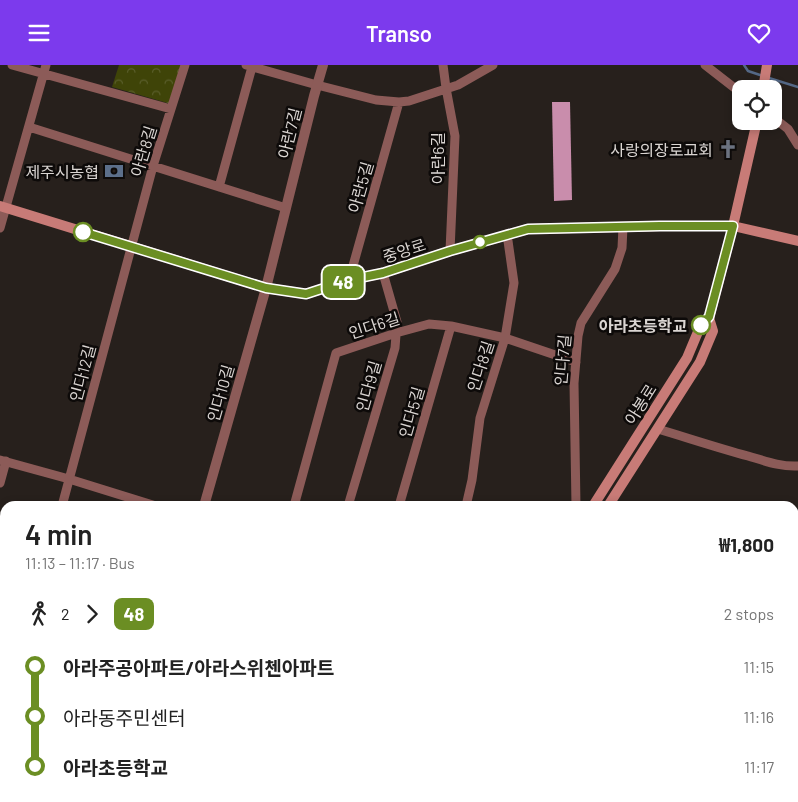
<!DOCTYPE html>
<meta charset="utf-8">
<style>
:root{--surface:#fff;--page:#f6f6f6;--text:#222;--muted:#767676;--accent:#7c3aed}
body{margin:0;font-family:Barlow,"Noto Sans KR",sans-serif;background:var(--page);color:var(--text);height:100vh;display:flex;flex-direction:column;font-size:19px;white-space:nowrap}
*{box-sizing:border-box;margin:0}
p{font-size:16px;color:var(--muted)}
.icon{flex:none;width:28px;height:28px;fill:none;stroke:currentColor;stroke-width:2;stroke-linecap:round;stroke-linejoin:round}
.map{position:relative;flex:1;overflow:hidden}
.details{position:absolute;left:0px;top:436px;width:799px;height:301px;display:flex;flex-direction:column;background:var(--surface);border-radius:15px 15px 0 0;box-shadow:0 2px 8px #0003}
.details>*{flex:none}
.badge{padding:0 10px;border-radius:8px;font-size:18px;line-height:32px}
.tools{position:absolute;left:732px;top:15px;display:grid;gap:10px}
.tools a{display:grid;place-items:center;width:50px;height:50px;border-radius:10px;background:var(--surface);box-shadow:0 2px 8px #0003;font-size:25px}
.map>.badge{position:absolute;translate:-50% -50%;box-shadow:0 0 0 2px #fff}
.legs{display:flex;align-items:center;gap:8px;height:55px;padding:0 25px;font-size:16px}
.legs p{margin-inline-start:auto}
.overview{display:flex;align-items:center;justify-content:space-between;height:85px;padding:0 25px}
h1{font-size:28px;font-weight:600;line-height:38px}
ul{padding:0 25px;list-style:none}
li{display:flex;align-items:center;gap:18px;height:50px;font-size:19px}
li i{display:grid;place-items:center;width:8px;height:100%;margin:0 6px;background:currentColor}
li i::after{content:'';width:12px;height:12px;margin:-6px;border:4px solid;border-radius:50%;background:var(--surface)}
li p{margin-inline-start:auto}
li:first-child i{background:linear-gradient(#0000 50%,currentColor 0)}
li:last-child i{background:linear-gradient(currentColor 50%,#0000 0)}
header{display:flex;justify-content:space-between;align-items:center;height:65px;padding:0 25px;background:var(--accent);color:#fff;font-size:22px;font-weight:600}
.map>svg:first-child{display:block}
</style>
<header><svg class="icon" aria-label="menu" viewBox="0 0 24 24"><path d="M4 6h16M4 12h16M4 18h16"/></svg>Transo<svg class="icon" aria-label="heart" viewBox="0 0 24 24"><path d="M12 20l-8-8c-3-5 5-10 8-4 3-6 11-1 8 4z"/></svg></header>
<div class="map">
<svg width="798" height="737" viewBox="0 0 798 737">
<defs>
<pattern id="forest-crowns" width="20" height="18" patternUnits="userSpaceOnUse" patternTransform="scale(1.25)"><rect width="20" height="18" fill="#3f4408"/><path d="M2 6a3 3 0 1 1 6 0M12 15a3 3 0 1 1 6 0" fill="none" stroke="#5a5e2b"/></pattern>
</defs>
<rect width="100%" height="100%" fill="#27201c"/>
<path fill="url(#forest-crowns)" d="M119 0H184L171 39 112 22Z"/>
<g fill="none" stroke-linecap="round" stroke-linejoin="round">
<path stroke="#546886" stroke-width="2.5" d="M744 0 748 6 763 11
M769 13 798 22"/>
</g>
<path fill="#c98dac" d="M552 37H570L572 135 554 136Z"/>
<g fill="none" stroke-linecap="round" stroke-linejoin="round">
<path stroke="#8c5b58" stroke-width="9" d="M12 0 171 44
M246 0 317 20 376 35 399 37 409 36 458 20 493 0
M443 0 446 23 455 71 450 186
M705 0 741 28
M774 53 788 64 798 80
M29 62 286 143
M219 122 252 2
M0 163 46 0
M349 215 399 37
M658 364C688 373 718 383 748 391 765 396 781 402 798 401
M0 395 69 414 156 441
M0 418 6 396
M62 441 153 101 185 0
M294 441 336 288 396 268 429 259 451 261 505 273 576 297
M348 441 395 283 397 257 383 208
M399 441 451 261
M466 441 472 415 480 353 505 273 514 218 507 169
M576 441 574 318 578 271 581 258 615 204 622 183 623 162
M0 529 5 531
M0 660 5 642
M0 667 5 669
M229 732 244 737
M474 732V737
M49 737 51 732
M384 737 386 732"/>
<path stroke="#8c5b58" stroke-width="10" d="M204 441 266 223 314 31 323 0
M121 737 122 732"/>
<path stroke="#c87b77" stroke-width="10" d="M763 24 767 0
M0 141 266 223 306 229 349 215 383 208 450 186 528 164 660 161H733L798 176
M593 441 687 293 700 262 709 253 733 161 757 56
M608 441 700 297 713 266 709 253
M568 732 570 737
M581 732 582 737"/>
</g>
<g fill="none" stroke-linecap="round" stroke-linejoin="round">
<g stroke="#fff" stroke-width="11">
<path id="line-1" d="M83 167 266 223 306 229 349 215 383 208 450 186 528 164 660 161H733L709 252 701 260"/>
</g>
<use href="#line-1" stroke="#6b8e23" stroke-width="8"/>
</g>
<defs>
<g id="church-bare" transform="scale(1.5)"><path d="M-1.2-6h2.4v3.5h3.3v2.4h-3.3V6h-2.4V-.1h-3.3v-2.4h3.3Z" fill="#6b7280" stroke="#0d0a09" stroke-width="2.5" paint-order="stroke"/></g>
<g id="bank-bare" transform="scale(1.5)"><path d="M-6-4H6V4H-6ZM0-2.3a2.3 2.3 0 1 0 0 4.6a2.3 2.3 0 1 0 0-4.6Z" fill="#5c6f8a" stroke="#0d0a09" stroke-width="2.5" paint-order="stroke"/></g>
</defs>
<g fill-rule="evenodd">
<use href="#church-bare" x="728" y="84"/>
<use href="#bank-bare" x="114" y="106"/>
</g>
<g fill="#fff" stroke="#6b8e23" stroke-width="2.5">
<circle cx="83" cy="167" r="9"/>
<circle cx="480" cy="177" r="6"/>
<circle cx="701" cy="260" r="9"/>
</g>
<g text-anchor="middle" dominant-baseline="central" stroke-width="5" stroke-linejoin="round" paint-order="stroke">
<g font-size="16" fill="#dad5d2" stroke="#0d0a09">
<text transform="translate(289 68) rotate(-76)">아란7길</text>
<text transform="translate(143 86) rotate(-73)">아란8길</text>
<text transform="translate(437 93) rotate(-90)">아란6길</text>
<text transform="translate(360 122) rotate(-74)">아란5길</text>
<text transform="translate(404 185) rotate(-18)">중앙로</text>
<text transform="translate(374 260) rotate(-18)">인다6길</text>
<text transform="translate(562 295) rotate(-85)">인다7길</text>
<text transform="translate(480 301) rotate(-72)">인다8길</text>
<text transform="translate(82 308) rotate(-75)">인다12길</text>
<text transform="translate(368 321) rotate(-74)">인다9길</text>
<text transform="translate(220 328) rotate(-74)">인다10길</text>
<text transform="translate(640 339) rotate(-58)">아봉로</text>
<text transform="translate(411 347) rotate(-74)">인다5길</text>
</g>
<g font-size="16" fill="#dad5d2" stroke="#0d0a09" text-anchor="end">
<text x="713" y="84">사랑의장로교회</text>
<text x="99" y="106">제주시농협</text>
</g>
<g font-size="16" font-weight="bold" fill="#dad5d2" stroke="#0d0a09" text-anchor="end">
<text x="687" y="260">아라초등학교</text>
</g>
</g>
</svg>
<div class="tools">
<a><svg class="icon" aria-label="locate" viewBox="0 0 24 24"><circle cx="12" cy="12" r="6"/><path d="M12 2v4M12 18v4M2 12h4M18 12h4"/></svg></a>
</div>
<b class="badge" style="left:343px;top:217px;background:#6b8e23;color:#fff">48</b>
<section class="details">
<div class="overview"><div><h1>4 min</h1><p>11:13 – 11:17 · Bus</p></div><b>₩1,800</b></div>
<div class="legs"><svg class="icon" aria-label="walk" viewBox="0 0 24 24"><circle cx="13" cy="4" r="2"/><path d="M13 8l-2 6 4 7M11 14l-3 7M7 12l3-4h3l4 4"/></svg>2<svg class="icon" aria-label="forward" viewBox="0 0 24 24"><path d="M9 5l7 7-7 7"/></svg><b class="badge" style="background:#6b8e23;color:#fff">48</b><p>2 stops</p></div>
<ul>
<li><i style="color:#6b8e23"></i><b>아라주공아파트/아라스위첸아파트</b><p>11:15</p></li>
<li><i style="color:#6b8e23"></i><span>아라동주민센터</span><p>11:16</p></li>
<li><i style="color:#6b8e23"></i><b>아라초등학교</b><p>11:17</p></li>
</ul>
</section>
</div>
